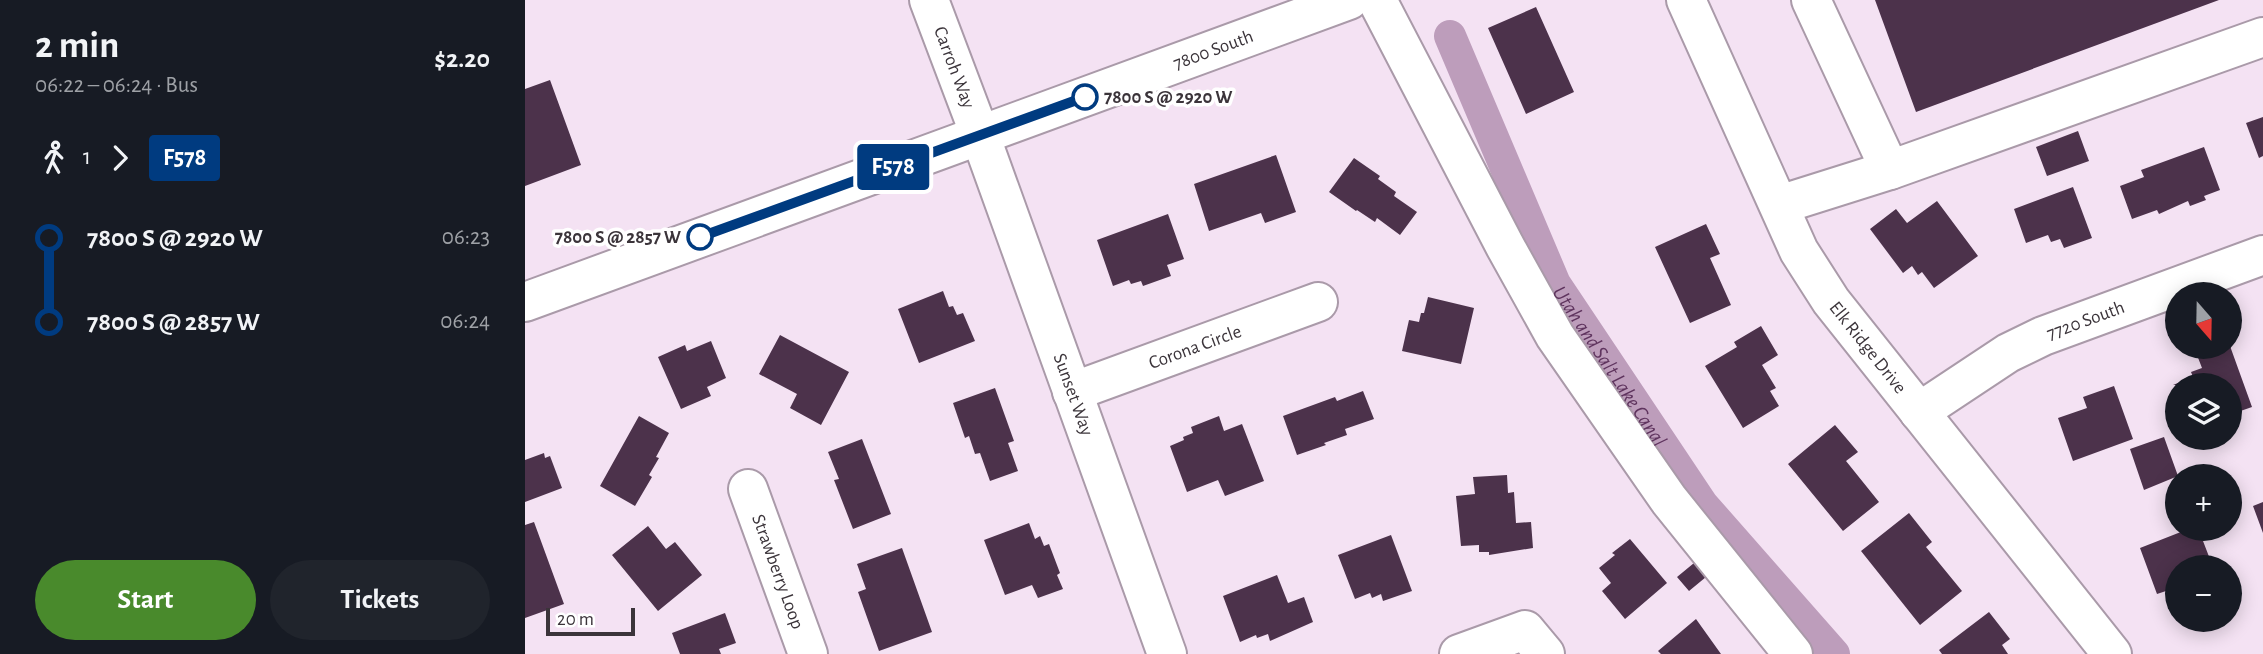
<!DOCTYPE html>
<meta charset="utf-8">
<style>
:root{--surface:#171b24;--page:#20242c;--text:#f1f3f6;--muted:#9ea1a6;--accent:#498a2c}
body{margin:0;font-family:"Alegreya Sans",sans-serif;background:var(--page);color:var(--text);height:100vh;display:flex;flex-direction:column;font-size:26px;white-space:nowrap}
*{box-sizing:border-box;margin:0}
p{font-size:23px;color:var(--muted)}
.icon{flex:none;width:38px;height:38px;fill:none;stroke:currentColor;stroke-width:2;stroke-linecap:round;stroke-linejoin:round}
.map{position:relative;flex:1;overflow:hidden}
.side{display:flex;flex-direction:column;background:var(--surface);width:525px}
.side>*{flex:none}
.badge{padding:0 14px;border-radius:5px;font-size:24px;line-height:46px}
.needle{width:46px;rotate:160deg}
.tools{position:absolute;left:1640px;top:282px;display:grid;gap:14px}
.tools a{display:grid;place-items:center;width:77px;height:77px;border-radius:50%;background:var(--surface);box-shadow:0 4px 18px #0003;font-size:35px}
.scale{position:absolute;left:21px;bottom:18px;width:89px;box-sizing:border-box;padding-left:7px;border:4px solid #3b343a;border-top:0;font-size:19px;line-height:24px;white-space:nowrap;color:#3b343a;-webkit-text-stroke:5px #fff;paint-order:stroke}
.map>.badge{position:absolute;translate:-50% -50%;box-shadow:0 0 0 4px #fff}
.legs{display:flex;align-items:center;gap:10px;height:77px;padding:0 35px;font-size:23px}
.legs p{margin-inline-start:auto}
.summary{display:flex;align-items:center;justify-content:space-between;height:119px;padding:0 35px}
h1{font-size:38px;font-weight:700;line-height:52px}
.action{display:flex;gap:14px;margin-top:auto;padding:14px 35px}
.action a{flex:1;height:80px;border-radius:42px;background:var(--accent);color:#fff;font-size:28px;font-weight:700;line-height:80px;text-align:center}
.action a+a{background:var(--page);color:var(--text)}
ul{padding:0 35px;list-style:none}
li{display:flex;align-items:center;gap:24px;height:84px;font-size:26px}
li i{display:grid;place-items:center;width:10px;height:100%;margin:0 9px;background:currentColor}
li i::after{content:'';width:18px;height:18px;margin:-9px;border:5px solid;border-radius:50%;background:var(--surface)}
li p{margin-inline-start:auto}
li:first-child i{background:linear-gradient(#0000 50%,currentColor 0)}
li:last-child i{background:linear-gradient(currentColor 50%,#0000 0)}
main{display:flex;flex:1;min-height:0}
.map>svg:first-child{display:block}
</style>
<main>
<section class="side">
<div class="summary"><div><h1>2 min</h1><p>06:22 – 06:24 · Bus</p></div><b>$2.20</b></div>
<div class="legs"><svg class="icon" aria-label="walk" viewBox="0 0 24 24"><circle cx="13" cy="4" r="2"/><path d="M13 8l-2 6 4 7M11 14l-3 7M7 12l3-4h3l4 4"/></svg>1<svg class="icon" aria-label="forward" viewBox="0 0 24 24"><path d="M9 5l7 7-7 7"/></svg><b class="badge" style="background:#003b80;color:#fff">F578</b></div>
<ul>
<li><i style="color:#003b80"></i><b>7800 S @ 2920 W</b><p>06:23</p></li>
<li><i style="color:#003b80"></i><b>7800 S @ 2857 W</b><p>06:24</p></li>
</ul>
<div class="action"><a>Start</a><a>Tickets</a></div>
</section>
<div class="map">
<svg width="1738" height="654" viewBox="0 0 1738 654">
<rect width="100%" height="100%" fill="#f4e2f3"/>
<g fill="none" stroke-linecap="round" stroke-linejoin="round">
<path stroke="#bd9dbb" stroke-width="32" id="s1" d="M925 36 1030 284 1177 504 1309 654"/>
</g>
<path fill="#4c324b" d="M1350 0H1694L1391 112Z
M1011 7 1049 92 1001 114 963 28Z
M25 80 56 165 0 186V89Z
M1738 117V156L1734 158 1721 123Z
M1553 131 1564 161 1522 176 1511 147Z
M1679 147 1695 190 1679 196 1681 200 1665 206 1663 201 1634 214 1632 210 1607 219 1595 186 1619 177 1616 170Z
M751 155 771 212 740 223 736 213 684 231 669 184Z
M829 158 855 176 853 179 871 192 869 196 892 212 875 235 852 218 850 222 832 210 831 211 804 192Z
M1548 187 1567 238 1539 248 1535 239 1526 242 1523 235 1501 243 1489 209Z
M1412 201 1453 256 1409 288 1397 272 1393 275 1387 266 1378 273 1345 229 1371 209 1382 223Z
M643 214 659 259 642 265 646 276 618 286 616 281 606 284 604 280 588 286 572 240Z
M1181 224 1195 254 1185 258 1206 305 1165 323 1130 247Z
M418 291 424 307 428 306 432 315 438 313 450 341 394 363 373 309Z
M903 297 949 308 936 364 877 351 884 320 894 322 896 313H899Z
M1236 326 1253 355 1237 365 1251 388 1245 391 1254 406 1218 428 1180 366 1212 347 1209 342Z
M255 335 324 372 296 425 265 408 272 394 234 374Z
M186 341 201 378 182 387 186 396 156 409 133 357 160 345 162 351Z
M1697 346H1705L1727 407 1704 415V385H1648L1668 377 1666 372 1677 368 1672 355Z
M1589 386 1608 439 1548 461 1533 418 1562 408 1558 397Z
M470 388 489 441 483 443 493 471 465 481 455 453 450 454 444 436 440 438 428 403Z
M838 391 849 419 820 429 822 435 799 443 801 445 772 455 758 416 810 397 812 401Z
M114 416 144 433 131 457 134 458 124 475 127 477 110 506 75 486Z
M694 416 699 431 717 424 739 481 700 496 693 480 662 492 645 446 659 440 658 437 668 433 666 427Z
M1310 425 1333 452 1321 461 1354 502 1318 531 1263 464Z
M1639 437 1653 476 1619 490 1605 449Z
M337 439 366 514 328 529 309 480 314 479 303 452Z
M19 453 20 458 25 456 37 488 0 502V460Z
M982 475 983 493 989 492 991 523 1006 522 1008 548 964 555V552H954V545L936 546 931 496 950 494 948 477Z
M1738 502V533L1728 506Z
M1384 513 1407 542 1401 547 1437 591 1395 625 1336 551Z
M9 522 39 604 0 618V525Z
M504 523 510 539 515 536 519 546 524 544 535 573 532 575 538 589 513 598 507 585 480 595 459 540Z
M123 526 141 549 150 542 177 575 133 611 87 555Z
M1666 528H1673L1688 567H1652V593L1650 588 1632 594 1615 548Z
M866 535 887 591 858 601 856 594 847 598 845 593 830 599 813 555Z
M1105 539 1142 583 1100 619 1077 591 1086 583 1074 568 1090 555 1087 553Z
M377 548 407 632 354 651 333 592 341 589 332 564Z
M1169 563 1181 577 1164 591 1152 577Z
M752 575 763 603 779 597 788 622 745 641 743 634 732 638 731 635 715 642 698 596Z
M1464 612 1485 639 1477 645 1483 654H1417L1414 650Z
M200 613 211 643 194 649 196 654H155L147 633Z
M1171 619 1196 654H1136L1133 651Z"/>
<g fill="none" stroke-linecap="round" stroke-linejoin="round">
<g stroke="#aa9aa9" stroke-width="42">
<g id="minor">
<path id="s2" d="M404 0 455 135 642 654"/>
<path d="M852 0 980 246 1030 336 1144 500 1268 654"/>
<path id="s3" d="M1161 0 1274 251 1306 301 1587 654"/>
<path d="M1286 0 1365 170 1738 37"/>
<path d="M1254 205 1365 170"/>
<path id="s4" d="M547 392 793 302"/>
<path id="s5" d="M1394 412 1483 353 1518 336 1738 255"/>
<path id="s6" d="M223 489 283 654"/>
<path d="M934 654 1000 630 1020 654"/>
</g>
</g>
<g stroke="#aa9aa9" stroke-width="42">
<g id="major">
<path id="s7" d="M0 302 824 0"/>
</g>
</g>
<use href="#minor" stroke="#fff" stroke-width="38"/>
<use href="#major" stroke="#fff" stroke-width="38"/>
</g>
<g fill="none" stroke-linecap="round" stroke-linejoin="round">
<g stroke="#fff" stroke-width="16">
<path id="line-1" d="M175 237 560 97"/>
</g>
<use href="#line-1" stroke="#003b80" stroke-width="10"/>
</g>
<g fill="#fff" stroke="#003b80" stroke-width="3.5">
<circle cx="560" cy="97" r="12"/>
<circle cx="175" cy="237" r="12"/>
</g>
<g text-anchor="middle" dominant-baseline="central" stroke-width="7" stroke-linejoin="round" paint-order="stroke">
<g font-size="19" fill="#3b343a" stroke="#fff">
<text stroke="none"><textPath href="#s7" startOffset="733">7800 South</textPath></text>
<text stroke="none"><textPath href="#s2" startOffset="72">Carroh Way</textPath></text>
<text stroke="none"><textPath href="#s5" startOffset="191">7720 South</textPath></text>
<text stroke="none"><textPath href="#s4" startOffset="131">Corona Circle</textPath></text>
<text stroke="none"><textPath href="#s3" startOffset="394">Elk Ridge Drive</textPath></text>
<text stroke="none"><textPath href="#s2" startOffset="420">Sunset Way</textPath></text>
<text stroke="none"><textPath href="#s6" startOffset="88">Strawberry Loop</textPath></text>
</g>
<g font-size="19" font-weight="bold" fill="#3b343a" stroke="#fff" text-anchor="start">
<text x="579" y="97">7800 S @ 2920 W</text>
<text x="156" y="237" text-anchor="end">7800 S @ 2857 W</text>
</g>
<g font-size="21" font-style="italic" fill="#5f345e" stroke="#fff">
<text stroke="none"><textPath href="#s1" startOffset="368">Utah and Salt Lake Canal</textPath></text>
</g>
</g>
</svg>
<div class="tools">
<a><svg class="needle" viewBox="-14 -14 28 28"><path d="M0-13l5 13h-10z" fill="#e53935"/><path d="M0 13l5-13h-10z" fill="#9ea1a6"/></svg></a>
<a><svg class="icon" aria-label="layers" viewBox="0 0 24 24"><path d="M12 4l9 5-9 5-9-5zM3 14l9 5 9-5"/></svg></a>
<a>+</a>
<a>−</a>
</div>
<div class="scale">20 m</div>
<b class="badge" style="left:368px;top:167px;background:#003b80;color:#fff">F578</b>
</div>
</main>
